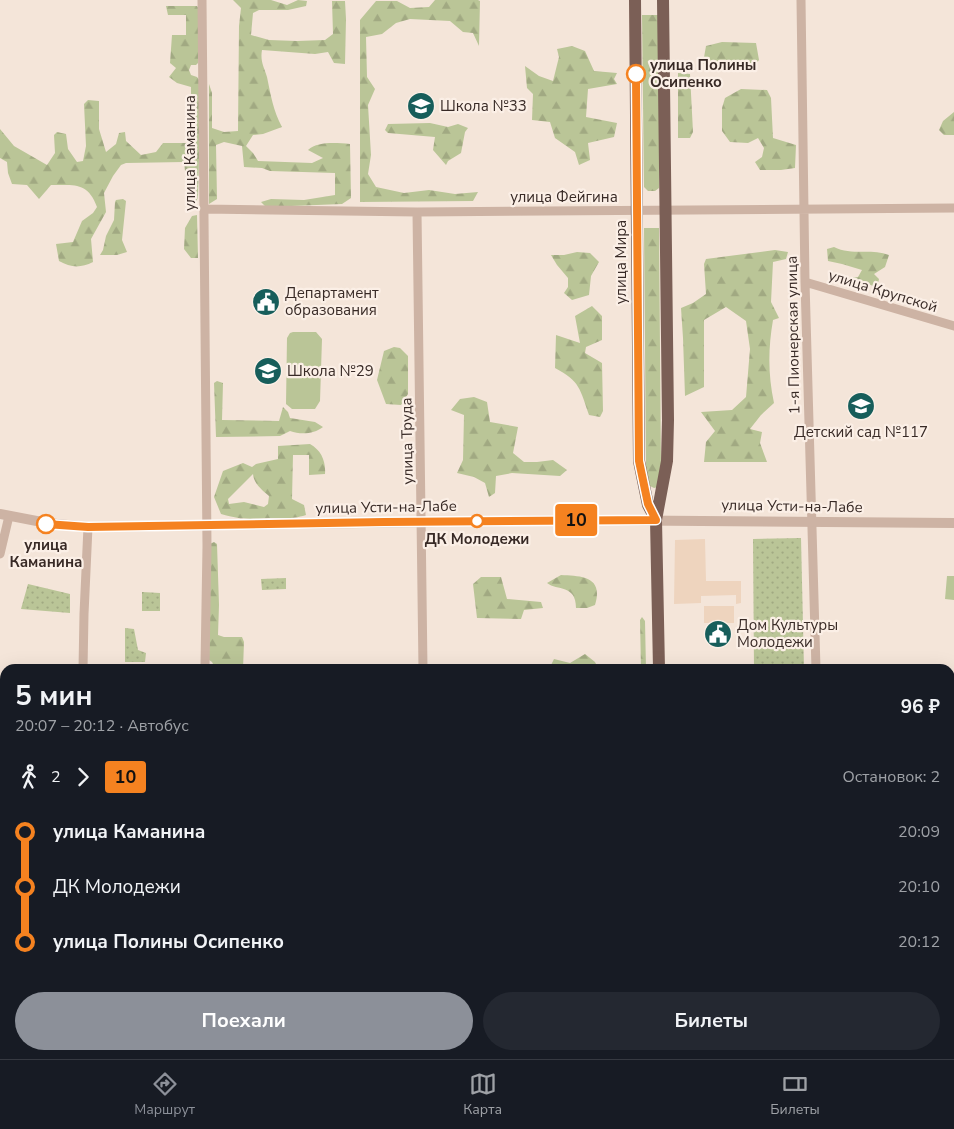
<!DOCTYPE html>
<html lang="ru">
<meta charset="utf-8">
<style>
:root{--surface:#171b24;--page:#242831;--text:#f1f3f6;--muted:#9ea1a6;--line:#363941;--accent:#8c9099}
body{margin:0;font-family:"Nunito Sans",sans-serif;background:var(--page);color:var(--text);height:100vh;display:flex;flex-direction:column;font-size:19px;white-space:nowrap}
*{box-sizing:border-box;margin:0}
p{font-size:16px;color:var(--muted)}
.icon{flex:none;width:28px;height:28px;fill:none;stroke:currentColor;stroke-width:2;stroke-linecap:round;stroke-linejoin:round}
.map{position:relative;flex:1;overflow:hidden}
.drawer{position:absolute;left:0px;top:664px;width:955px;height:396px;display:flex;flex-direction:column;background:var(--surface);border-radius:15px 15px 0 0;box-shadow:0 5px 20px #0002}
.drawer>*{flex:none}
.badge{padding:0 10px;border-radius:4px;font-size:18px;line-height:32px}
.map>.badge{position:absolute;translate:-50% -50%;box-shadow:0 0 0 2px #fff}
.legs{display:flex;align-items:center;gap:8px;height:55px;padding:0 15px;font-size:16px}
.legs p{margin-inline-start:auto}
.overview{display:flex;align-items:center;justify-content:space-between;height:85px;padding:0 15px}
h1{font-size:28px;font-weight:700;line-height:38px}
.button{display:flex;gap:10px;margin-top:auto;padding:10px 15px}
.button a{flex:1;height:58px;border-radius:30px;background:var(--accent);color:#fff;font-size:20px;font-weight:700;line-height:58px;text-align:center}
.button a+a{background:var(--page);color:var(--text)}
ul{padding:0 15px;list-style:none}
li{display:flex;align-items:center;gap:18px;height:55px;font-size:19px}
li i{display:grid;place-items:center;width:8px;height:100%;margin:0 6px;background:currentColor}
li i::after{content:'';width:12px;height:12px;margin:-6px;border:4px solid;border-radius:50%;background:var(--surface)}
li p{margin-inline-start:auto}
li:first-child i{background:linear-gradient(#0000 50%,currentColor 0)}
li:last-child i{background:linear-gradient(currentColor 50%,#0000 0)}
.tabs{display:flex;justify-content:space-around;align-items:center;height:70px;border-top:1px solid var(--line);background:var(--surface);font-size:14px;color:var(--muted)}
.tabs a{display:grid;justify-items:center;gap:2px}
.tabs .on{color:var(--accent)}
.map>svg:first-child{display:block}
</style>
<div class="map">
<svg width="954" height="1059" viewBox="0 0 954 1059">
<defs>
<pattern id="grass-dots" width="8" height="8" patternUnits="userSpaceOnUse" patternTransform="scale(1.25)"><rect width="8" height="8" fill="#bac597"/><path d="M2 2h.1M6 6h.1" fill="none" stroke="#a1a982" stroke-width="1.8" stroke-linecap="round"/></pattern>
<pattern id="forest-firs" width="22" height="20" patternUnits="userSpaceOnUse" patternTransform="scale(1.25)"><rect width="22" height="20" fill="#bac597"/><path d="M5 1l3.5 6h-7zM16 11l3.5 6h-7z" fill="#a1a982"/></pattern>
<pattern id="cemetery-stones" width="16" height="16" patternUnits="userSpaceOnUse" patternTransform="scale(1.25)"><rect width="16" height="16" fill="#bac597"/><path d="M2 7V4a2 2 0 0 1 4 0v3zM10 15v-3a2 2 0 0 1 4 0v3z" fill="#a1a982"/></pattern>
</defs>
<rect width="100%" height="100%" fill="#f4e5d9"/>
<path fill="url(#grass-dots)" d="M801 538 804 669H754L753 539Z
M286 578V589L262 590 261 579Z
M28 584 70 594V613L21 609Z
M142 592 160 593V611H142Z
M125 628 134 629 138 650 146 653 145 662H125Z"/>
<path fill="url(#forest-firs)" fill-rule="evenodd" d="M233 0H271L287 5 298 0 307 1 306 6 288 10H259L253 13 251 35 269 40 297 41 325 40 333 34 332 1H345L346 19 345 64 334 63 328 52 315 54 262 50C260 61 264 67 267 77 271 96 273 110 282 127L263 134 253 135 246 146 253 153 258 161 312 163 323 158 308 150C318 141 336 143 350 144L351 198 342 204 266 207 261 202 271 199 304 200 335 195V173L270 171 262 168 244 167 242 146 224 142 216 145 217 199 209 204V84L212 93V128L224 132 238 131 239 26 241 8Z
M435 0H478L480 1 479 46 473 33 463 32 450 21 410 19 396 23 382 34 366 37 367 77 375 89 368 105 371 155 368 174 376 187 404 193 429 190 455 194 478 192 473 201 360 202V20L376 1H397L410 8 429 7Z
M166 6H197L199 9 198 63 196 65H191L189 70 191 75 197 77 201 83 198 197 195 205 190 200C188 187 185 175 184 162L126 163 121 165 113 176 104 193 106 212 91 239 93 262C81 268 71 268 59 261L56 244 73 242 82 221 93 213 97 207C88 182 75 185 51 185L39 199 27 185 12 184 8 173 7 162 0 158V129L14 146 47 165 55 153 54 135 57 132 66 134 68 149 77 162 83 161 86 146 84 104 88 100 99 101V129L106 152 116 144 119 133 125 132 126 141 141 155 156 152 163 143H191V87L177 83 169 77 176 68 170 63 172 35H186V15H168Z
M642 15H659V188L655 191H648L644 187Z
M722 42 756 43 759 60 752 68H710L703 63 706 46Z
M572 46 585 51 594 71 617 73 614 79 617 84 588 89 586 117 617 123 614 137 588 143 590 160 579 165 575 152 555 138 550 122 532 120 533 94 527 88 525 66 539 76 553 81 559 57 557 49Z
M678 73 690 74 693 132 690 138H678Z
M741 89 767 90 771 98 773 138 796 145 795 168 781 170H760L755 162 762 157 764 148 758 138 748 143 730 142 722 131V108L725 98Z
M954 112V135H944L939 130 943 121Z
M430 123 448 127 458 124 468 128 465 132 461 153 448 161 446 165 433 150 435 137 388 133 385 130 388 124Z
M123 199 126 201 122 240 127 252 117 255H100L103 250 106 236 114 220 115 202 116 200Z
M197 215 198 258H191L184 249 185 228 192 216Z
M644 228H659L661 470 658 487 654 488 650 486 646 468Z
M834 247C852 256 871 248 889 255L885 267 874 274 879 279 877 289C870 282 858 282 848 281L847 278 858 277 862 270 842 264 828 261 827 249Z
M775 250 788 252 786 259 773 262 771 302 779 318 773 320C768 349 768 375 774 403L761 415 750 429 762 432 760 443 767 462H704L706 442 715 431 701 412 732 410 746 397 750 349 746 321 726 307 704 320V387L685 396 683 338 681 308 693 303 706 294 704 264 706 259Z
M577 252 590 253 599 262 591 276 589 295 572 300 564 293 568 287V278L557 265 551 255H564Z
M592 306 602 316V340L586 347 585 353 602 363 603 411 600 417 589 415C580 389 580 381 555 368L556 335 580 343 575 316Z
M394 347 400 348 408 356V394L401 405 386 404 377 380 384 351Z
M217 381 223 383 222 420 279 421 283 407 288 412 290 418 315 422 323 427C314 434 301 435 290 431L280 436 216 437 214 383Z
M474 397 487 402 490 422 518 427 513 453 524 462H537L553 460 567 470 560 476 512 473 496 476 495 493 489 497 485 483 474 477 457 473 463 460 464 415 451 410 460 399Z
M310 444C321 450 326 461 325 474L309 475V455H293L292 499 304 505 306 515C293 519 288 518 275 518 253 518 244 521 221 514L214 497 223 471 243 463 252 467 256 464 278 459V446ZM253 474C254 484 262 490 269 496L268 504 264 507 244 502 229 504 228 499Z
M214 542 217 544 219 605 218 635 224 637H242L244 642 243 669H212L214 666 212 662 209 660 210 544Z
M561 575C581 576 604 576 595 605L587 608H576C576 584 557 591 547 583Z
M481 577H501L507 599 541 602 543 608 524 610 521 619 477 618 473 584Z
M642 617 645 621 646 669H641L640 620Z
M585 654 595 662 597 666 595 669H549L554 659 570 663Z"/>
<path fill="url(#cemetery-stones)" d="M8 1055H180L182 1059H2Z"/>
<path fill="#bac597" d="M293 332H316L322 339 320 401 315 409H292L286 404 287 338 290 333Z
M947 576H954V600L945 599Z"/>
<path fill="#eed4be" d="M705 539 706 581H741V603L736 604V595L701 596V603L674 604 675 540Z
M704 606H734V623H704Z"/>
<g fill="none" stroke-linecap="round" stroke-linejoin="round">
<path stroke="#cdb3a4" stroke-width="9" d="M202 0 207 546 205 666
M801 0 805 282 816 669
M204 209 417 212 954 208
M417 212 423 669
M805 282 954 326
M0 554 9 516
M83 669 84 614 88 527
M950 702H954
M950 798H954
M0 808H5
M188 1055 196 1059
M385 1055V1059
M825 1055 826 1059
M463 1059V1055
M654 1059H665"/>
<path stroke="#cdb3a4" stroke-width="10" d="M0 514 47 523 88 527 577 520 954 523"/>
<path stroke="#7b5f56" stroke-width="12" d="M635 0 639 461 648 505 656 520
M659 669 656 520 667 461 668 420 663 0
M665 1055V1059"/>
</g>
<g fill="none" stroke-linecap="round" stroke-linejoin="round">
<g stroke="#fff" stroke-width="11">
<path id="line-1" d="M46 524 88 527 384 522 656 520 648 504 639 461 636 74"/>
</g>
<use href="#line-1" stroke="#f58220" stroke-width="8"/>
</g>
<defs>
<g id="school-disc" transform="scale(1.4375)"><circle r="9.5" fill="#175e5b" stroke="#fbefe6"/><path d="M0-5L7-2L0 1L-7-2ZM-4 1L0 2.5L4 1V4Q0 6-4 4Z" fill="#fff"/></g>
<g id="civic-disc" transform="scale(1.4375)"><circle r="9.5" fill="#175e5b" stroke="#fbefe6"/><path d="M-.6-6.5H3V-4.5H.6V-3L4-1V1h2V6H-6V1h2V-1L-.6-3ZM-1.2 2.5V6h2.4V2.5Z" fill="#fff"/></g>
</defs>
<g fill-rule="evenodd">
<use href="#school-disc" x="421" y="106"/>
<use href="#civic-disc" x="266" y="302"/>
<use href="#school-disc" x="268" y="371"/>
<use href="#school-disc" x="861" y="406"/>
<use href="#civic-disc" x="718" y="634"/>
</g>
<g fill="#fff" stroke="#f58220" stroke-width="2.5">
<circle cx="636" cy="74" r="9"/>
<circle cx="477" cy="521" r="6"/>
<circle cx="46" cy="524" r="9"/>
</g>
<g text-anchor="middle" dominant-baseline="central" stroke-width="4.5" stroke-linejoin="round" paint-order="stroke">
<g font-size="15" font-weight="bold" fill="#382a26" stroke="#fbefe6">
<text x="650" y="65" text-anchor="start">улица Полины<tspan x="650" dy="17">Осипенко</tspan></text>
<text x="477" y="539">ДК Молодежи</text>
<text x="46" y="545">улица<tspan x="46" dy="17">Каманина</tspan></text>
</g>
<g font-size="15" fill="#382a26" stroke="#fbefe6" text-anchor="start">
<text x="440" y="106">Школа №33</text>
<text x="285" y="293">Департамент<tspan x="285" dy="17">образования</tspan></text>
<text x="287" y="371">Школа №29</text>
<text x="861" y="432" text-anchor="middle">Детский сад №117</text>
<text x="737" y="625">Дом Культуры<tspan x="737" dy="17">Молодежи</tspan></text>
</g>
<g font-size="15" fill="#382a26" stroke="#fbefe6">
<text transform="translate(190 153) rotate(-90)">улица Каманина</text>
<text x="564" y="197">улица Фейгина</text>
<text transform="translate(621 262) rotate(-90)">улица Мира</text>
<text transform="translate(883 291) rotate(17)">улица Крупской</text>
<text transform="translate(793 335) rotate(-91)">1-я Пионерская улица</text>
<text transform="translate(407 441) rotate(-91)">улица Труда</text>
<text transform="translate(792 506) rotate(1)">улица Усти-на-Лабе</text>
<text transform="translate(386 507) rotate(-1)">улица Усти-на-Лабе</text>
</g>
</g>
</svg>
<b class="badge" style="left:576px;top:520px;background:#f58220;color:#111">10</b>
<section class="drawer">
<div class="overview"><div><h1>5 мин</h1><p>20:07 – 20:12 · Автобус</p></div><b>96 ₽</b></div>
<div class="legs"><svg class="icon" aria-label="walk" viewBox="0 0 24 24"><circle cx="13" cy="4" r="2"/><path d="M13 8l-2 6 4 7M11 14l-3 7M7 12l3-4h3l4 4"/></svg>2<svg class="icon" aria-label="forward" viewBox="0 0 24 24"><path d="M9 5l7 7-7 7"/></svg><b class="badge" style="background:#f58220;color:#111">10</b><p>Остановок: 2</p></div>
<ul>
<li><i style="color:#f58220"></i><b>улица Каманина</b><p>20:09</p></li>
<li><i style="color:#f58220"></i><span>ДК Молодежи</span><p>20:10</p></li>
<li><i style="color:#f58220"></i><b>улица Полины Осипенко</b><p>20:12</p></li>
</ul>
<div class="button"><a>Поехали</a><a>Билеты</a></div>
</section>
</div>
<nav class="tabs">
<a class="on"><svg class="icon" aria-label="directions" viewBox="0 0 24 24"><path d="M12 3l9 9-9 9-9-9zM9 14v-3h6M13 9l2 2-2 2"/></svg>Маршрут</a>
<a><svg class="icon" aria-label="map" viewBox="0 0 24 24"><path d="M3 6l6-2 6 2 6-2v14l-6 2-6-2-6 2zM9 4v14M15 6v14"/></svg>Карта</a>
<a><svg class="icon" aria-label="tickets" viewBox="0 0 24 24"><path d="M3 7h18v10H3zM15 7v10"/></svg>Билеты</a>
</nav>
